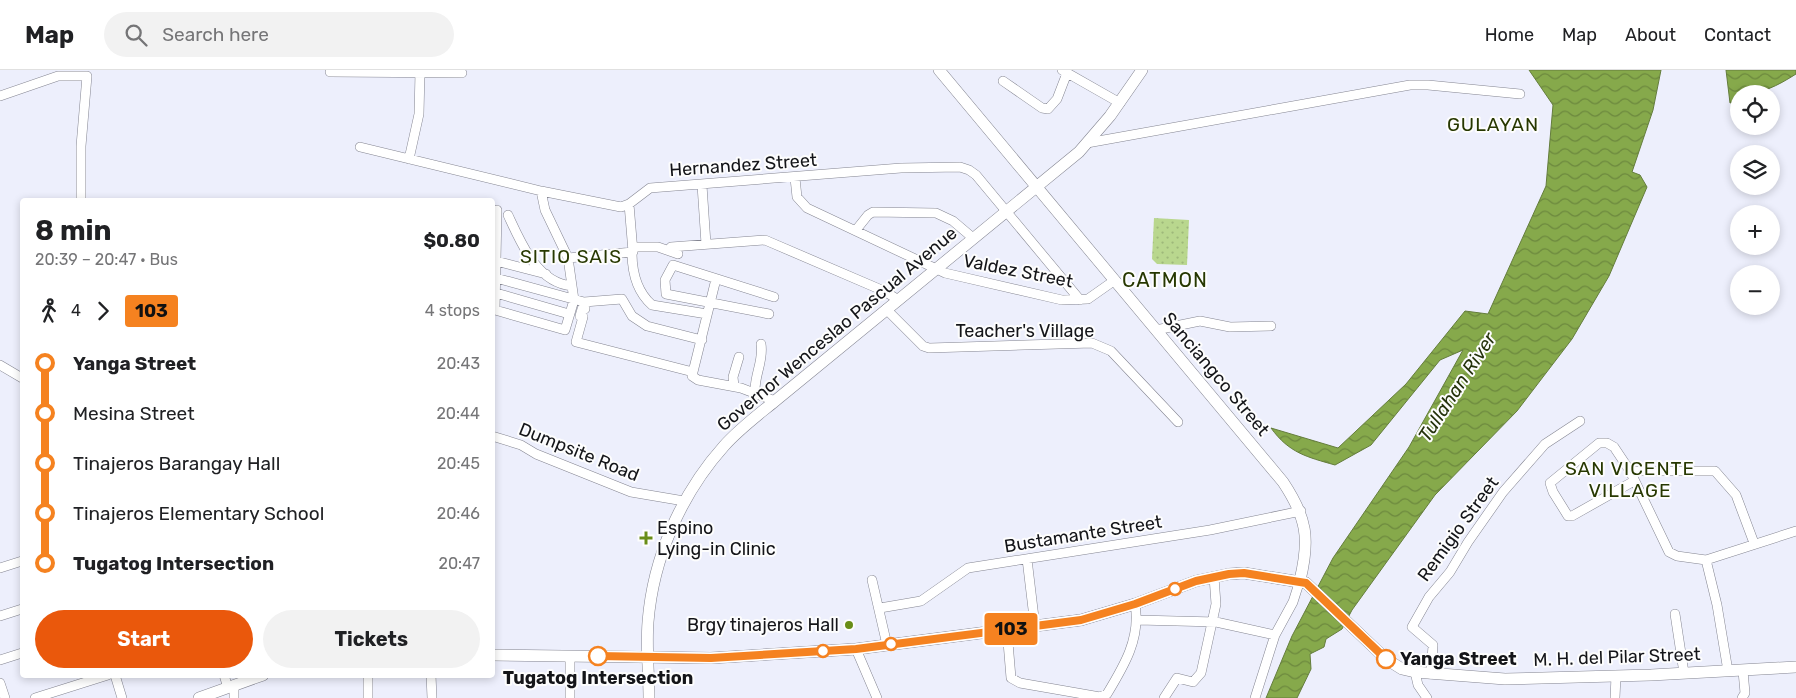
<!DOCTYPE html>
<meta charset="utf-8">
<style>
:root{--surface:#fff;--page:#f2f2f2;--text:#202124;--muted:#757577;--line:#e0e0e0;--accent:#ea580c}
body{margin:0;font-family:Rubik,sans-serif;background:var(--page);color:var(--text);height:100vh;display:flex;flex-direction:column;font-size:19px;white-space:nowrap}
*{box-sizing:border-box;margin:0}
p{font-size:16px;color:var(--muted)}
.icon{flex:none;width:28px;height:28px;fill:none;stroke:currentColor;stroke-width:2;stroke-linecap:round;stroke-linejoin:round}
.map{position:relative;flex:1;overflow:hidden}
.side{position:absolute;left:20px;top:128px;width:475px;height:480px;display:flex;flex-direction:column;background:var(--surface);border-radius:5px;box-shadow:0 2px 8px #0003}
.side>*{flex:none}
.badge{padding:0 10px;border-radius:4px;font-size:18px;line-height:32px}
.fabs{position:absolute;left:1730px;top:15px;display:grid;gap:10px}
.fabs a{display:grid;place-items:center;width:50px;height:50px;border-radius:50%;background:var(--surface);box-shadow:0 2px 8px #0003;font-size:25px}
.map>.badge{position:absolute;translate:-50% -50%;box-shadow:0 0 0 2px #fff}
.legs{display:flex;align-items:center;gap:8px;height:55px;padding:0 15px;font-size:16px}
.legs p{margin-inline-start:auto}
.head{display:flex;align-items:center;justify-content:space-between;height:85px;padding:0 15px}
h1{font-size:28px;font-weight:700;line-height:38px}
.action{display:flex;gap:10px;margin-top:auto;padding:10px 15px}
.action a{flex:1;height:58px;border-radius:30px;background:var(--accent);color:#fff;font-size:20px;font-weight:700;line-height:58px;text-align:center}
.action a+a{background:var(--page);color:var(--text)}
ul{padding:0 15px;list-style:none}
li{display:flex;align-items:center;gap:18px;height:50px;font-size:19px}
li i{display:grid;place-items:center;width:8px;height:100%;margin:0 6px;background:currentColor}
li i::after{content:'';width:12px;height:12px;margin:-6px;border:4px solid;border-radius:50%;background:var(--surface)}
li p{margin-inline-start:auto}
li:first-child i{background:linear-gradient(#0000 50%,currentColor 0)}
li:last-child i{background:linear-gradient(currentColor 50%,#0000 0)}
header{display:flex;align-items:center;gap:30px;box-sizing:border-box;height:70px;padding:0 25px;background:var(--surface);border-bottom:1px solid var(--line)}
header strong{font-size:24px}
nav{display:flex;gap:28px;margin-inline-start:auto;font-size:18px}
.search{width:350px;height:45px;background:var(--page);display:flex;align-items:center;gap:12px;box-sizing:border-box;padding:0 18px;border-radius:28px;color:var(--muted);font-size:19px}
.map>svg:first-child{display:block}
</style>
<header>
<strong>Map</strong>
<div class="search"><svg class="icon" aria-label="search" viewBox="0 0 24 24"><circle cx="10" cy="10" r="6"/><path d="M15 15l6 6"/></svg>Search here</div>
<nav><a>Home</a><a>Map</a><a>About</a><a>Contact</a></nav>
</header>
<div class="map">
<svg width="1796" height="628" viewBox="0 0 1796 628">
<defs>
<pattern id="green-dots" width="8" height="8" patternUnits="userSpaceOnUse" patternTransform="scale(1.25)"><rect width="8" height="8" fill="#b9d78e"/><path d="M2 2h.1M6 6h.1" fill="none" stroke="#9eb87a" stroke-width="1.8" stroke-linecap="round"/></pattern>
<pattern id="water-waves" width="16" height="10" patternUnits="userSpaceOnUse" patternTransform="scale(1.25)"><rect width="16" height="10" fill="#86a94b"/><path d="M0 5q4-4 8 0t8 0" fill="none" stroke="#6c883e"/></pattern>
</defs>
<rect width="100%" height="100%" fill="#edeffc"/>
<path fill="url(#green-dots)" d="M1154 148 1189 150 1187 195 1157 194 1152 189Z"/>
<path fill="url(#water-waves)" stroke="#647d3c" d="M1529 0H1661L1653 40 1632 102 1640 105 1647 117 1609 206 1572 269 1517 341 1435 425 1352 540 1342 559 1326 569 1324 577 1310 584 1311 599 1297 628H1266L1292 566 1333 488 1409 377 1463 280 1440 290 1371 375 1335 395C1307 387 1289 383 1271 358L1338 378 1406 314 1465 241 1488 244 1546 116 1553 35Z
M1726 0H1796V4C1777 16 1762 24 1739 24V30L1730 33Z"/>
<g fill="none" stroke-linecap="round" stroke-linejoin="round">
<g stroke="#848591" stroke-width="10">
<path id="minor" d="M1062 0 1120 33
M330 2 462 3
M1003 11 1042 38 1048 39 1057 29 1067 3
M0 26 58 6H87L81 76V130
M1087 73 1410 15H1428L1520 24
M360 77 541 121 621 137 629 134 650 118 901 98 960 97 969 100 976 105 1080 230
M409 89 419 44 420 2
M795 108 797 127 807 138 945 203 1062 230 1088 229 1115 210
M702 115 706 174
M497 140 495 240 565 260 574 230 568 188 545 140 541 121
M508 145C521 173 537 213 572 216
M856 160 868 145 873 142 936 143 953 151 973 168
M634 177H658L678 184
M671 177 765 170 884 221 897 229
M632 182C632 202 636 221 652 235L707 244
M568 188 633 182 629 134
M496 191 546 204
M496 208 584 232 622 229 632 246 647 256 702 270
M716 209 692 306 698 310 741 318 775 331
M496 223 569 244
M585 232V239H582L580 246 583 247 576 272 693 302
M886 239 923 276 929 278 1092 273 1111 281 1178 352
M769 244 666 224 665 210 673 195 774 227
M1156 260 1200 251 1230 257 1271 256
M0 295 22 308
M734 316 733 307 739 287
M755 323C754 305 764 291 761 274
M492 366 521 375 536 384 631 422 684 431
M1630 401H1715L1736 425 1754 473
M1634 411 1572 446H1568L1553 422 1550 413 1599 373H1607L1614 377 1630 401 1669 482 1677 486 1706 490 1796 461
M1027 489 1035 556
M1706 490 1717 535 1728 601
M0 498 22 491
M872 510 887 575
M880 538 921 531 968 498 1210 460 1301 441
M1675 544 1684 603
M0 546 22 539
M1138 550 1216 552 1275 565
M1007 560 1011 608 1020 613 1100 627 1107 624C1124 596 1141 568 1135 534
M856 579 877 628
M570 586V628
M0 590 22 583
M1415 602 1418 615 1427 628
M1431 604 1433 575 1412 557 1429 527 1450 502 1468 472 1503 422 1545 374 1580 351
M115 605 122 628
M224 605 228 618
M368 605V628
M431 605 432 628
M0 613 5 628
M35 628 108 605
M234 628V615
M1164 628 1177 608 1193 612 1201 603 1216 534 1214 507
M1255 628 1275 565 1293 532 1300 510
M1615 628 1616 606
M1742 628 1745 623 1743 601"/>
</g>
<g stroke="#848591" stroke-width="12">
<path id="major" d="M939 0 1283 412C1307 448 1310 469 1300 510
M492 585 711 588 856 579 1081 550 1135 534 1196 511 1229 504 1244 503 1306 513 1386 589 1402 599 1415 602 1505 609 1651 605 1796 597
M199 628 263 605
M649 628C649 603 646 577 648 552 653 488 681 424 724 376 739 359 758 345 775 331L1079 82 1110 46 1142 0"/>
</g>
<use href="#minor" stroke="#fff" stroke-width="9"/>
<use href="#major" stroke="#fff" stroke-width="11"/>
</g>
<g fill="none" stroke-linecap="round" stroke-linejoin="round">
<g stroke="#fff" stroke-width="11">
<path id="line-1" d="M598 586 711 588 856 579 1035 556 1081 550 1135 534 1196 511 1229 504 1244 503 1306 513 1386 589"/>
</g>
<use href="#line-1" stroke="#f58220" stroke-width="8"/>
</g>
<g fill="#688d17" stroke="#fdfdfd" stroke-width="2">
<path d="M643.5 460.5h5v5h5v5h-5v5h-5v-5h-5v-5h5z"/>
<circle cx="849" cy="555" r="5"/>
</g>
<g fill="#fff" stroke="#f58220" stroke-width="2.5">
<circle cx="1175" cy="519" r="6"/>
<circle cx="891" cy="574" r="6"/>
<circle cx="823" cy="581" r="6"/>
<circle cx="598" cy="586" r="9"/>
<circle cx="1386" cy="589" r="9"/>
</g>
<g text-anchor="middle" dominant-baseline="central" stroke-width="4" stroke-linejoin="round" paint-order="stroke">
<g font-size="18" fill="#141519" stroke="#fdfdfd">
<text transform="translate(743 95) rotate(-4)">Hernandez Street</text>
<text transform="translate(1018 201) rotate(11)">Valdez Street</text>
<text transform="translate(837 259) rotate(-40)">Governor Wenceslao Pascual Avenue</text>
<text x="1025" y="261">Teacher's Village</text>
<text transform="translate(1216 304) rotate(50)">Sanciangco Street</text>
<text transform="translate(579 382) rotate(22)">Dumpsite Road</text>
<text transform="translate(1458 459) rotate(-54)">Remigio Street</text>
<text transform="translate(1083 464) rotate(-9)">Bustamante Street</text>
<text transform="translate(1617 587) rotate(-2)">M. H. del Pilar Street</text>
</g>
<g font-size="18" fill="#141519" stroke="#fdfdfd" text-anchor="start">
<text x="657" y="458">Espino<tspan x="657" dy="21">Lying-in Clinic</tspan></text>
<text x="839" y="555" text-anchor="end">Brgy tinajeros Hall</text>
</g>
<g font-size="18" font-weight="bold" fill="#141519" stroke="#fdfdfd" text-anchor="start">
<text x="1400" y="589">Yanga Street</text>
<text x="598" y="608" text-anchor="middle">Tugatog Intersection</text>
</g>
<g font-size="19" letter-spacing="1" fill="#273801" stroke="#fdfdfd">
<text x="1493" y="54">GULAYAN</text>
<text x="571" y="186">SITIO SAIS</text>
<text x="1630" y="398">SAN VICENTE<tspan x="1630" dy="22">VILLAGE</tspan></text>
</g>
<g font-size="19" font-style="italic" fill="#25330c" stroke="#fdfdfd">
<text transform="translate(1457 317) rotate(-57)">Tullahan River</text>
</g>
<g font-size="20" letter-spacing="1" fill="#273801" stroke="#fdfdfd">
<text x="1165" y="210">CATMON</text>
</g>
</g>
</svg>
<div class="fabs">
<a><svg class="icon" aria-label="locate" viewBox="0 0 24 24"><circle cx="12" cy="12" r="6"/><path d="M12 2v4M12 18v4M2 12h4M18 12h4"/></svg></a>
<a><svg class="icon" aria-label="layers" viewBox="0 0 24 24"><path d="M12 4l9 5-9 5-9-5zM3 14l9 5 9-5"/></svg></a>
<a>+</a>
<a>−</a>
</div>
<b class="badge" style="left:1011px;top:559px;background:#f58220;color:#111">103</b>
<section class="side">
<div class="head"><div><h1>8 min</h1><p>20:39 – 20:47 · Bus</p></div><b>$0.80</b></div>
<div class="legs"><svg class="icon" aria-label="walk" viewBox="0 0 24 24"><circle cx="13" cy="4" r="2"/><path d="M13 8l-2 6 4 7M11 14l-3 7M7 12l3-4h3l4 4"/></svg>4<svg class="icon" aria-label="forward" viewBox="0 0 24 24"><path d="M9 5l7 7-7 7"/></svg><b class="badge" style="background:#f58220;color:#111">103</b><p>4 stops</p></div>
<ul>
<li><i style="color:#f58220"></i><b>Yanga Street</b><p>20:43</p></li>
<li><i style="color:#f58220"></i><span>Mesina Street</span><p>20:44</p></li>
<li><i style="color:#f58220"></i><span>Tinajeros Barangay Hall</span><p>20:45</p></li>
<li><i style="color:#f58220"></i><span>Tinajeros Elementary School</span><p>20:46</p></li>
<li><i style="color:#f58220"></i><b>Tugatog Intersection</b><p>20:47</p></li>
</ul>
<div class="action"><a>Start</a><a>Tickets</a></div>
</section>
</div>
